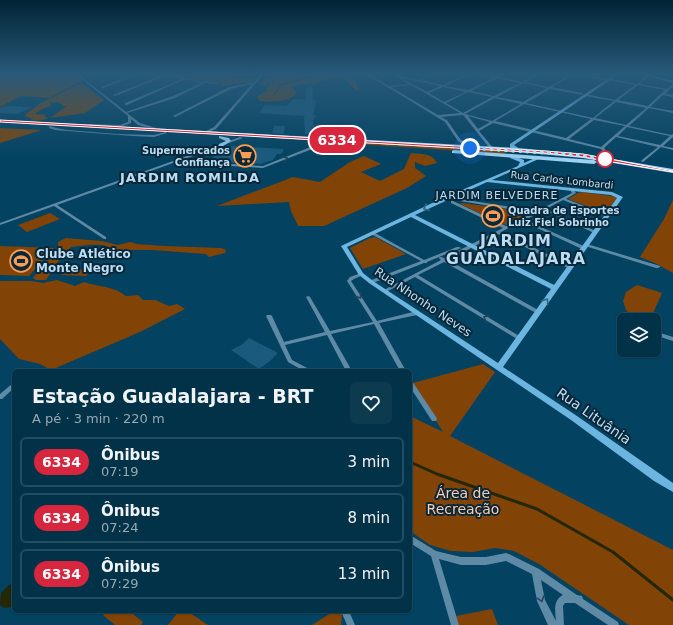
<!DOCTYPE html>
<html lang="pt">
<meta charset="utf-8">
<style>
:root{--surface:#023248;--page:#0c3a4f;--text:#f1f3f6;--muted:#96aab4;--line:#234d60}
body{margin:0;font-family:"DejaVu Sans",sans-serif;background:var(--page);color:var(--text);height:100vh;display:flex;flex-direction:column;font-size:15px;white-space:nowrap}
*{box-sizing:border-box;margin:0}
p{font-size:13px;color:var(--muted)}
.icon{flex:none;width:22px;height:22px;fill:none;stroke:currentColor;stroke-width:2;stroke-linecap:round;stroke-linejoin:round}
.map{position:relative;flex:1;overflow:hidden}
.drawer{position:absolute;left:12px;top:369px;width:400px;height:244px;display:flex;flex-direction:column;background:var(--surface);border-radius:6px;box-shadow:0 1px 3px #0004,0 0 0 1px var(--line)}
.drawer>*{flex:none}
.badge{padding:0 8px;border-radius:13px;font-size:14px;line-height:26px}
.tools{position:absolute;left:617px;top:313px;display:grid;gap:8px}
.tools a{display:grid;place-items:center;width:44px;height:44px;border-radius:6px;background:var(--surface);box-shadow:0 1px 3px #0004,0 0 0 1px var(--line);font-size:20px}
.you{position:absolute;width:20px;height:20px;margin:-10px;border:3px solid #fff;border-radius:50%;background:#1a73e8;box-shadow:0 0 0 6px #1a73e833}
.map>.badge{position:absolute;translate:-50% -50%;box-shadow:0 0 0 2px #fff}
.round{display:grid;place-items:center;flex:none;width:42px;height:42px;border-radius:6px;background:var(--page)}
.headline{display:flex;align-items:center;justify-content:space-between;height:68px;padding:0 20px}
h1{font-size:19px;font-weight:700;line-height:30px}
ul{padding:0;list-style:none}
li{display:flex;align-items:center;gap:12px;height:50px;margin:0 8px 6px;padding:0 12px;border:2px solid var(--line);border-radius:6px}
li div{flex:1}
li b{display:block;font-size:15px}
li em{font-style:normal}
li .badge{min-width:44px;font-weight:700;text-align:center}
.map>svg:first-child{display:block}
</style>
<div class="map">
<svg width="673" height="625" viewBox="0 0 673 625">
<rect width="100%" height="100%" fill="#034260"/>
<path fill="#824406" d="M0 74H73L82 81 49 98 21 96 0 107Z
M170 74H240L235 77H256L250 82 221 86 220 85 222 83 219 82 191 79Z
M267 74H344L356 81 357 87 361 90 358 91C350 87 347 78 337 76L314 84H300L292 87 297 93C290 102 271 102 260 101L257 97 267 90 266 88 271 82 269 81 265 85H259L263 80H265L262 79Z
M81 83 104 100 85 113 50 118 67 106H63L58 102 49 103 51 106 42 109 35 114 46 115 44 117H49C43 121 37 121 31 120L32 119 25 116 27 113 39 105H37Z
M0 128 42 130 0 143Z
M324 140 503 151 506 154 327 142Z
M411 153C421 154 432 153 437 163L425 166 415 162V168L426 176 407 188 324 226H298L291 211 289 202 217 206 293 177 320 182 350 162 364 156 381 164 361 172 380 181 404 169Z
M582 192 612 196 617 198 605 213 568 199 578 193Z
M673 200V273L655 263 640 257 664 219Z
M462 203 528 212 530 213 506 225 460 204Z
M50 213 60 219 27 232 18 225Z
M375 237 406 254 363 269 350 248 370 238Z
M66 238 102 241 118 245 130 242 137 244 164 246 221 248 226 250 225 253 209 257 206 254 153 250H113C105 241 82 246 71 247L56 264 46 280H36L33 278 58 246V242Z
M0 246 54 248 29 276 0 275Z
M66 269 91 270 86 276 61 275Z
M57 280 75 286 84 282C99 287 114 286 126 296L138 295 143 300H155L169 306 177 304 185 309 140 332 51 370 40 364 19 359 0 339V281H31L43 283Z
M637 285 662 293 650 320H635L626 310 623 301 626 292Z
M483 364 495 372 450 436 673 550V625H629L539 564 514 551 495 548 473 552 451 551 430 545 410 531V416L443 432 413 383Z
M492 609 498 625H459L456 616Z
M107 611H129L143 622 141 625H115L103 615Z
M179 611H187L208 625H168Z
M334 611H339L342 614 341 625H312Z"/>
<path fill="#232703" d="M14 583V606C9 608 4 609 0 605L1 593 9 585Z"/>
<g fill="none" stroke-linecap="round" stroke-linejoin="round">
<path stroke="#232703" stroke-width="1" d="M200 74 250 78 296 74
M274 95 281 85 322 74"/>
<path stroke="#232703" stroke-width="3" d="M410 462 437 474 537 509 613 552 673 600"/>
</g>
<path fill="#195a7d" d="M306 87H312L313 100 316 101 313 115H316L313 121 314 127H311L312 134H305L304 118 305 116 259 113 265 105 286 106 294 99 306 100Z
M4 106 32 107 18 114 0 113V108Z
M274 126H285L284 132 283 134 272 133Z
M232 146 284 149 281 154H277L273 160 261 164 209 161 219 151H227Z
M249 338 278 353 270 361 259 369 231 350 241 345Z"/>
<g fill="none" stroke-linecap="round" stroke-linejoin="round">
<path fill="#5f8aa6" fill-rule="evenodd" d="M76 74H78L126 112 173 96 202 83 185 79 127 105H125V103L183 79 167 75 115 96 113 95 165 74H169L203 82 204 81 219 83 218 84 205 83 175 98 127 113 140 123 156 128V130L138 125 131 119V123L120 127 90 126 89 125V124L120 125 128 122V116Z
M136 74H138L103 88 101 87Z
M258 74H260L262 76 216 129 206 133 204 132 214 127 252 84 231 89 175 117 173 116 229 87 254 82 260 76Z
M366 74H368L389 86 409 84 393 74 418 80 434 74H436L421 80 443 85 468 74H470L445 86 468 90 494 78 479 75 478 74 497 77 503 74H505L499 77 522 82 537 74H539L525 82 549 87 572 74H574L552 87 582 93 583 95 550 89 526 103 593 118 614 101 586 96 585 94 615 100 635 85 609 80 608 78 637 84 649 74 650 75 639 84 667 89 673 84V86L665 94 673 95V97L663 95 650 107 673 111V113L649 108 629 126 671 135 673 134V137L663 146 673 148V150L661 147 643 162 641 161 642 160 658 147 616 137 604 148 611 157 616 160 617 161 615 162 609 159 601 149 493 123 479 131 494 149 492 150H491L464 116 463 115 441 117 447 120 460 139 471 147V149H470L458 141 445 122ZM402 78 440 86 427 92ZM497 78 520 83 494 96 471 91ZM523 83 547 88 523 102 497 97ZM411 85 460 113 438 115 391 87ZM638 85 665 90 648 106 618 100ZM443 87 466 92 444 102 429 93ZM468 92 492 97 463 113 446 103ZM495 98 521 104 492 121 465 114ZM616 102 646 108 626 125 595 118ZM524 104 591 119 566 138 495 121ZM468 116 490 122 478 129ZM594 120 625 126 601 147 569 139ZM627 127 670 136 660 145 618 136Z
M576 74H579L606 79 605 80Z
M50 126 56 128 67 130 117 134 154 135 166 132 167 133 154 137 133 136 67 131 55 130 49 128V127Z
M240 137 243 138 179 161 263 166 318 144 319 142 322 143 320 146 263 168 178 163 176 162 57 205 106 237V239H104L54 206 0 225V223Z
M571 189H573L576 193 566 199 608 215V217H606L563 200 546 209 596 231V233H594L544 210 525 220 586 247V249H582L522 221 501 232 572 266V268H568L498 234 448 260 540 311V313H536L444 262 418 275 521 337 522 338 521 339H517L415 277 386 292H382V291L441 260 439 258V257L427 262V263H424L373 283H371L369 282V281L421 261 371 234V232H373L424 260 457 247H459L461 248 439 257H441L444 258 503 228 451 203V201H453L506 226 533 213 448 199 446 198 447 197 537 211 572 193 570 190Z
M585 244H587L660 266V267L658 268H656L585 246Z
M361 273H363V275L354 279 351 281 377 321 417 311 420 313 417 315 379 323 406 371H400L374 324 331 334 352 371H346L327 335 285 345 292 360 311 370 312 371H304L288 362 266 316 267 315H271L272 316 284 342 325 332 306 297 308 296 310 297 330 331 373 322 347 281 350 277Z
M654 331 673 337V341L654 335Z
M35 368 37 369 38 370 37 371H30L31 370Z
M410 380 412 381 436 417 437 419 436 421H432L410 387Z
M14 383V388L2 399H0V394L12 384Z
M410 535 436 551 461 557H486L506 553 509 554 539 569 577 595 582 596 583 599 618 622 619 625H608L575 603H565L563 606 564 625H548L537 601 532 574 506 561 486 565H461L439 559 459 625H451L431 556 410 543ZM541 580 563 595C553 600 555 611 556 621L545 600Z
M341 611H349L355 625H347Z"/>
<path fill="#6db5e1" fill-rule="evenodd" d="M615 74H619L514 145 520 149V151H516L510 148V144Z
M640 74H644L673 81V83Z
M510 156H514L524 160V163L537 157 541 158 492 180 612 192 623 197 503 367 577 416 673 483V492L654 481 571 420 369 283 359 275 341 246 443 198 518 166 520 162 510 158ZM487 182 611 195 617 198 554 285 415 215ZM411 217 551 289 498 363 373 281 363 273 347 247Z"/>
<path fill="#9dd2f3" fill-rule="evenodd" d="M0 120 518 148 583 154 673 169V173L583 158 518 152 0 122Z
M219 136 229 138 231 141 223 146H219V144L226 141 219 138Z
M454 150 594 160 597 162 594 164 452 153V151Z"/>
</g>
<defs><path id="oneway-chevron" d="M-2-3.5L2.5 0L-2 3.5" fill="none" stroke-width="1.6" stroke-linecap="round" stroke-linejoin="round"/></defs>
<g stroke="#224559">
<use href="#oneway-chevron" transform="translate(285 159) rotate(-22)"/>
<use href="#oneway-chevron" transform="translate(359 296) rotate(58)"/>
<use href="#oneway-chevron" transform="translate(486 318) rotate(-149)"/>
<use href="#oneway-chevron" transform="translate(541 599) rotate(73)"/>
</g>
<g stroke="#356784">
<use href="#oneway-chevron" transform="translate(426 208) rotate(155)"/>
<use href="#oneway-chevron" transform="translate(546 301) rotate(-55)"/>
</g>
<linearGradient id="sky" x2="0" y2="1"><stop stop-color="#022435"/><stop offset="0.46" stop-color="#285a7a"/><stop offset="1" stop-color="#285a7a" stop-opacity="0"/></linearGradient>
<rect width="673" height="161" fill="url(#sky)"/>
<path fill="#d7263d" stroke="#fff" d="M0 120 545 151 583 154 673 171V172L583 157 545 153 0 122Z"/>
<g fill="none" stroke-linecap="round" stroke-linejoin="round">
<path stroke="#bbddf4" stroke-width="4" stroke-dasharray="0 7.2" d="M470 148 568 154 605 159"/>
</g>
<defs>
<g id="supermarket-ring" transform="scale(1.15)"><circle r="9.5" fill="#082738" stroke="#fc9d53" stroke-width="1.5"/><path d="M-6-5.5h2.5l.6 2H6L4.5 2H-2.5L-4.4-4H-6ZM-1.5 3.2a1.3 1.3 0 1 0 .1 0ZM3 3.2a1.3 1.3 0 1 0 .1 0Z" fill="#fc9d53"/></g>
<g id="stadium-ring" transform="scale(1.15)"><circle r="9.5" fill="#082738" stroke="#fc9d53" stroke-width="1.5"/><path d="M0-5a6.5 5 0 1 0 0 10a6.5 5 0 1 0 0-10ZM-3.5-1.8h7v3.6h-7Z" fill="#fc9d53"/></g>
</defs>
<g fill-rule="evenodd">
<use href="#supermarket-ring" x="245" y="156"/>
<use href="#stadium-ring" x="493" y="216"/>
<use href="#stadium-ring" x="21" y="261"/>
</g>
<circle fill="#fff" stroke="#d7263d" stroke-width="2" cx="605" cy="159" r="8"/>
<g text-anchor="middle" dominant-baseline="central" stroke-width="4" stroke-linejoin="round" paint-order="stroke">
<g font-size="10" font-weight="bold" fill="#bbddf4" stroke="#082738" text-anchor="end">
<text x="230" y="150">Supermercados<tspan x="230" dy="12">Confiança</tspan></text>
<text x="508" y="210" text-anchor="start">Quadra de Esportes<tspan x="508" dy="12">Luiz Fiel Sobrinho</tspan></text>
</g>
<g font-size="10" fill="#bbddf4" stroke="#082738">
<text transform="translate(562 180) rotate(6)">Rua Carlos Lombardi</text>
</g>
<g font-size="11" letter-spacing="1" fill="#bbddf4" stroke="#082738">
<text x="497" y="195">JARDIM BELVEDERE</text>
</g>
<g font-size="12" font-weight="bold" fill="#bbddf4" stroke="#082738" text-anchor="start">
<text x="36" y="254">Clube Atlético<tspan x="36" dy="14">Monte Negro</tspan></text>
</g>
<g font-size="12" fill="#bbddf4" stroke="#082738">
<text transform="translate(423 302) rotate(34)">Rua Nhonho Neves</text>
</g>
<g font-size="13" font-weight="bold" letter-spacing="1" fill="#bbddf4" stroke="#082738">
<text x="190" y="177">JARDIM ROMILDA</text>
</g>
<g font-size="14" fill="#bbddf4" stroke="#082738">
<text transform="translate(594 416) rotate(35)">Rua Lituânia</text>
</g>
<g font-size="14" fill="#fccdad" stroke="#082738">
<text x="463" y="493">Área de<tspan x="463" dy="16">Recreação</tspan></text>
</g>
<g font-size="16" font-weight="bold" letter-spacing="1" fill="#bbddf4" stroke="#082738">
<text x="516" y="240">JARDIM<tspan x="516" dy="18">GUADALAJARA</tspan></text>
</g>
</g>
</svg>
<div class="tools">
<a><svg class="icon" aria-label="layers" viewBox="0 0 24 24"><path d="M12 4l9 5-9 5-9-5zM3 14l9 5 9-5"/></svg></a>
</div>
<div class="you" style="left:470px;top:148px"></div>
<b class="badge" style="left:337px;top:140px;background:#d7263d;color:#fff">6334</b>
<section class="drawer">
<div class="headline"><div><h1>Estação Guadalajara - BRT</h1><p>A pé · 3 min · 220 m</p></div><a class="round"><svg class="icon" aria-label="heart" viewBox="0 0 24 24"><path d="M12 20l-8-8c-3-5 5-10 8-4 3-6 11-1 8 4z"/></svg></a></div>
<ul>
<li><span class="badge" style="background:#d7263d;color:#fff">6334</span><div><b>Ônibus</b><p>07:19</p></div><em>3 min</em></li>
<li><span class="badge" style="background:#d7263d;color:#fff">6334</span><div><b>Ônibus</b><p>07:24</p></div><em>8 min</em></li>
<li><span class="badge" style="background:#d7263d;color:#fff">6334</span><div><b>Ônibus</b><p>07:29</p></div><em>13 min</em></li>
</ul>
</section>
</div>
